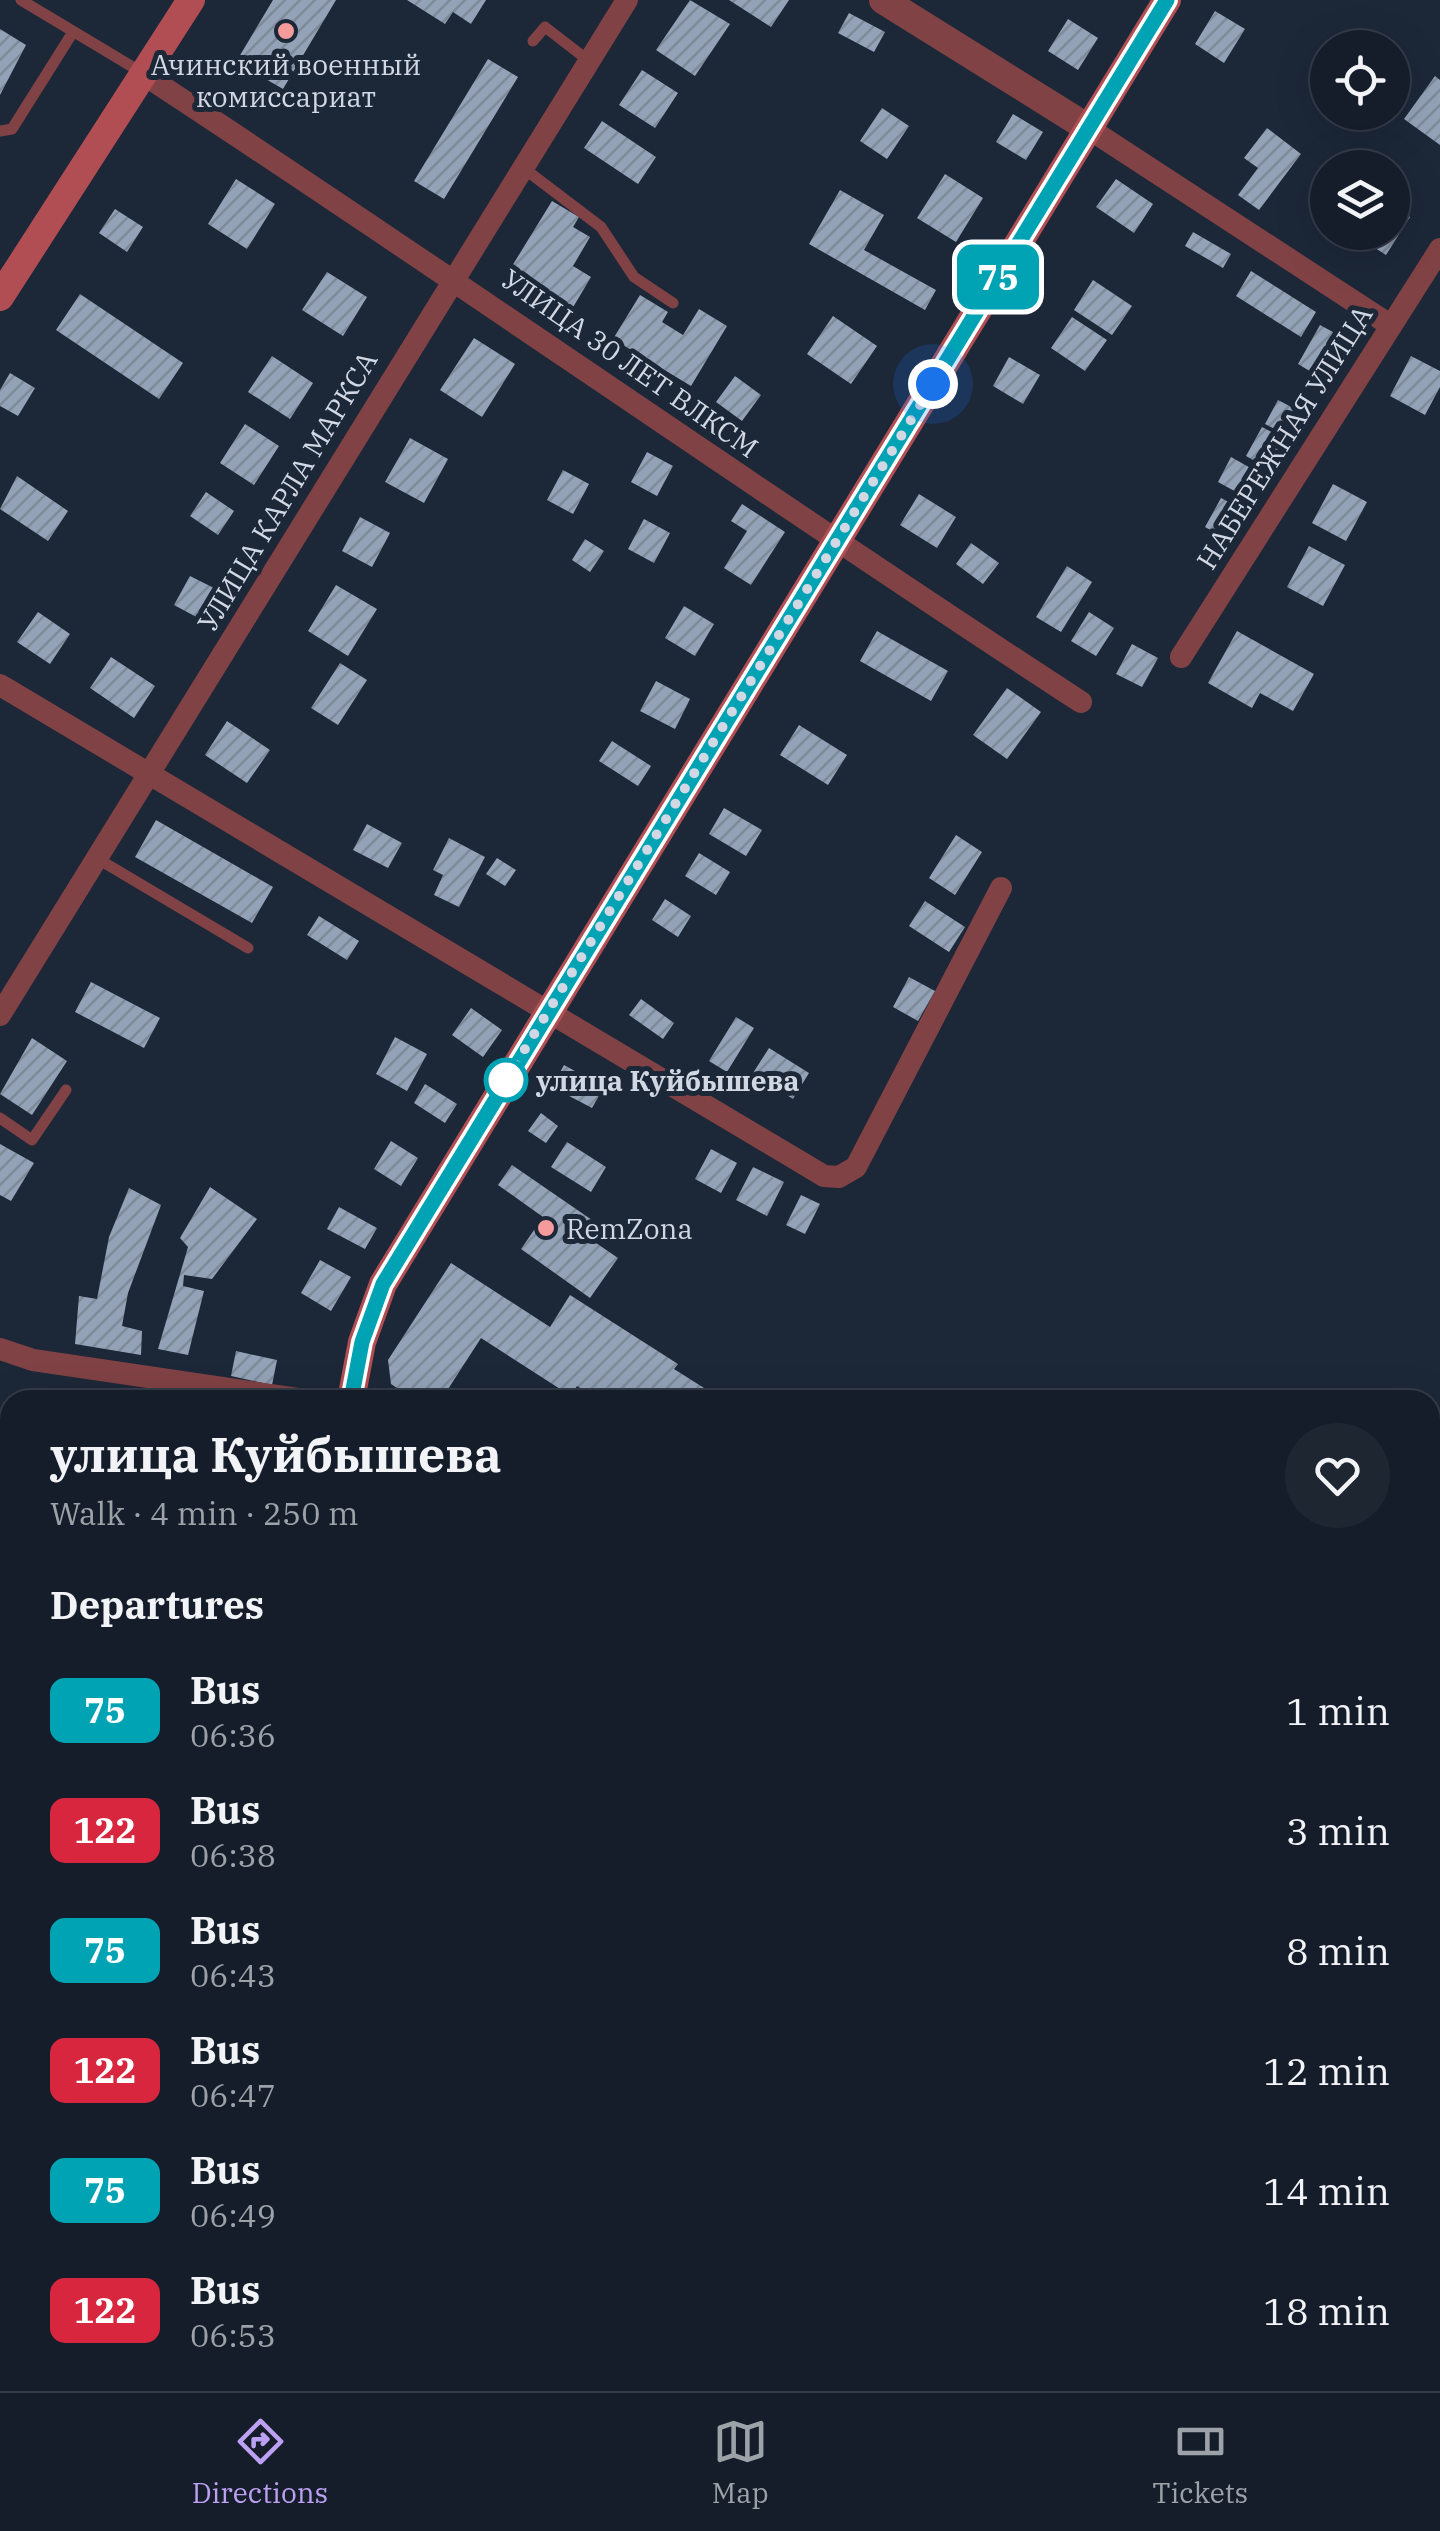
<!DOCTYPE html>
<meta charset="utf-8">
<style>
:root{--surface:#151d2a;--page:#1e2632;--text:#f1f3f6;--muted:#9da2a8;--line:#343b47;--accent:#bca0f2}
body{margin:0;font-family:"IBM Plex Serif",serif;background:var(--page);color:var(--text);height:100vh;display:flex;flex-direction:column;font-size:38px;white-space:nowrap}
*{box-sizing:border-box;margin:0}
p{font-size:32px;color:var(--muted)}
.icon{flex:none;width:55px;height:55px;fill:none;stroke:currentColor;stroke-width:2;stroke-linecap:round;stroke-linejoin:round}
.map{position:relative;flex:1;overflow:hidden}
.details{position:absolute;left:0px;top:1390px;width:1440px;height:1002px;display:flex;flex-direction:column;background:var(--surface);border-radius:30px 30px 0 0;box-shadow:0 10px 40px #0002,0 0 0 2px var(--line)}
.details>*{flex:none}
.badge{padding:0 20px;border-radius:15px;font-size:35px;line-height:65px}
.controls{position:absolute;left:1310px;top:30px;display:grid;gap:20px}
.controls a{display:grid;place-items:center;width:100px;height:100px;border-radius:50%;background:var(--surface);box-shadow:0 10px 40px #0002,0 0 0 2px var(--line);font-size:50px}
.you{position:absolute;width:50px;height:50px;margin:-25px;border:8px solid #fff;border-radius:50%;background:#1a73e8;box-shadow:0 0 0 15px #1a73e833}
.map>.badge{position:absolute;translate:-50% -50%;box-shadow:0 0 0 5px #fff}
h2{padding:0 50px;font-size:38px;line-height:90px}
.round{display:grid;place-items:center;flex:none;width:105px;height:105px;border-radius:52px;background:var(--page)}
.overview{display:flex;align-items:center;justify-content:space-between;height:170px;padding:0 50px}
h1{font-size:48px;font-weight:700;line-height:75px}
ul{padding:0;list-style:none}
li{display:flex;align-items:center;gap:30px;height:120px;padding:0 50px}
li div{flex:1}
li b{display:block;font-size:38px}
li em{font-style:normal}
li .badge{min-width:110px;font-weight:700;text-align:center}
.dock{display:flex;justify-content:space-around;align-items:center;height:140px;border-top:2px solid var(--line);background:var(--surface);font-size:28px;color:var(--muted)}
.dock a{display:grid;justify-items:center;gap:5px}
.dock .on{color:var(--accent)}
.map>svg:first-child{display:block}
</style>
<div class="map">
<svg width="1440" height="2391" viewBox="0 0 1440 2391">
<defs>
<pattern id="building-hatch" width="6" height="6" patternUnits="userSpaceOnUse" patternTransform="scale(2.5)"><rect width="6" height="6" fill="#93a2b7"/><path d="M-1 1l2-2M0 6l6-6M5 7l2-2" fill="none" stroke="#7e8a9a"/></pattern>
</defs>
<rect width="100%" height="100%" fill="#1c2738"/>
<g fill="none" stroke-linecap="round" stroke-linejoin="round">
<path stroke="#00153a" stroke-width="40" d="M0 1464 10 1469
M754 2391 756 2382"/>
</g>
<path fill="url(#building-hatch)" d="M273 0H336L283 89 236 62Z
M407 0H486L471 24 453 12 445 24Z
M690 0 730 24 695 76 656 50Z
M729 0H789L771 27Z
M1215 11 1245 29 1224 63 1195 44Z
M849 13 885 32 874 52 838 33Z
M1068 19 1098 38 1078 70 1048 51Z
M0 29 26 45 0 95Z
M488 59 518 77 444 199 414 181Z
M642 70 678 93 655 128 619 105Z
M1435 76 1440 80V145L1404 119Z
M882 108 909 126 887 159 860 141Z
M1013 114 1043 132 1026 160 996 142Z
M602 121 656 157 638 184 584 148Z
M1267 128 1301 154 1259 210 1238 195 1258 168 1244 158Z
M945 174 983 198 956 242 917 218Z
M236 179 275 204 247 249 208 224Z
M1116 179 1153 204 1134 233 1096 207Z
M840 190 884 215 864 250 936 290 925 310 809 244Z
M552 201 579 217 573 227 590 237 573 266 591 277 572 309 509 271Z
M1392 206 1410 217 1386 255 1358 237 1361 232H1392Z
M115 209 143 227 127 252 99 233Z
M1193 232 1231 254 1223 268 1185 246Z
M1251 271 1316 312 1301 337 1236 296Z
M327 272 367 297 343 336 302 310Z
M1093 280 1132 306 1112 335 1074 310Z
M80 294 183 363 159 399 56 330Z
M640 295 668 312 662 322 683 335 699 309 727 326 691 386 613 339Z
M833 316 877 346 851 384 807 354Z
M1072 317 1107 340 1085 371 1051 348Z
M1320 325 1346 339 1323 379 1298 364Z
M474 338 515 364 482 417 440 390Z
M272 356 313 383 290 419 248 392Z
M1411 356 1440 371V387L1425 415 1390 396Z
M1009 357 1040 375 1023 404 993 386Z
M10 373 35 388 18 416 0 406V390Z
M735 376 761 395 742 421 716 402Z
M1278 400 1299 411 1286 435 1265 424Z
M245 424 279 446 254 485 220 463Z
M1262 427 1287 440 1271 470 1246 456Z
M410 438 448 459 424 503 385 482Z
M647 452 673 466 657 496 631 482Z
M1231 457 1263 475 1249 499 1218 482Z
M563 470 589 484 573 514 547 500Z
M17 476 68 511 48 541 0 509Z
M1333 484 1367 502 1346 541 1312 523Z
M206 492 234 511 218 535 190 516Z
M919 494 956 517 937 548 900 525Z
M1221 498 1246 511 1230 541 1205 527Z
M742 504 785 532 751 585 724 568 747 531 731 521Z
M360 517 390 533 372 567 342 551Z
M644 519 670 533 654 563 628 549Z
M585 539 604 551 590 572 572 560Z
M971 543 999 563 983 584 956 564Z
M1309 546 1345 565 1323 606 1287 587Z
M1067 566 1092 582 1061 632 1036 617Z
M190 576 216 589 200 619 174 605Z
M336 585 377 609 348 656 308 631Z
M684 606 714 624 695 656 665 638Z
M38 612 70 634 50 664 17 642Z
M1089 612 1114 628 1096 656 1071 641Z
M877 631 948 671 931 701 860 661Z
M1237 631 1314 674 1293 711 1260 693 1252 708 1208 683Z
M1132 644 1158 658 1142 687 1116 674Z
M111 657 155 686 134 718 90 688Z
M340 663 367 680 338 725 311 708Z
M656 681 690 699 675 729 640 711Z
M1007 688 1041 712 1007 759 973 735Z
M227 721 270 750 247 783 205 755Z
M799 725 847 755 828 785 780 755Z
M612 741 651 766 638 786 599 761Z
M724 808 762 830 746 856 709 834Z
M156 820 273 887 252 923 135 857Z
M367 824 402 843 388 868 353 850Z
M956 835 982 852 955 895 929 878Z
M449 838 485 857 459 907 434 895 443 875 433 870Z
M699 853 730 872 716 895 685 876Z
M497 858 516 870 505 886 486 874Z
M665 899 691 916 678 937 652 920Z
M925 901 965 927 949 952 909 926Z
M319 916 359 941 347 960 307 935Z
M909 977 935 991 918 1021 893 1007Z
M91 982 160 1018 144 1048 75 1012Z
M641 999 674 1023 663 1039 629 1015Z
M471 1008 502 1030 483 1057 452 1035Z
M736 1017 754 1028 727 1072 709 1061Z
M395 1037 427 1054 407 1091 376 1074Z
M32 1038 67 1061 32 1115 0 1094Z
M769 1048 809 1073 793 1099 753 1073Z
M564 1065 604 1087 592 1108 552 1087Z
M425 1084 457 1104 445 1123 414 1103Z
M541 1113 558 1126 546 1143 528 1131Z
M391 1141 418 1158 401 1186 374 1169Z
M567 1142 606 1167 591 1192 551 1167Z
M0 1144 34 1163 11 1201 0 1195Z
M711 1149 737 1163 721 1193 695 1179Z
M512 1165 592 1220 583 1234 618 1258 590 1298 521 1249 543 1217 498 1185Z
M753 1167 784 1182 767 1216 736 1200Z
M210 1187 257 1219 212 1279 184 1275 183 1286 204 1291 188 1355 158 1349 188 1247 180 1238Z
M129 1188 161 1205 128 1293 122 1326 142 1331 141 1355 75 1344 79 1296 97 1299 109 1237Z
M801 1195 820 1204 805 1234 786 1225Z
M339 1207 377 1228 365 1249 327 1229Z
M320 1260 351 1277 331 1311 301 1293Z
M451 1263 550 1327 570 1295 678 1364 674 1369 723 1400H599L577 1386 571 1396 481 1338 441 1400H415L391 1384 388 1360Z
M236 1351 277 1360 272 1385 231 1376Z
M0 1894 10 1897 1 1934H0Z
M0 2112 10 2117V2179L3 2194Z
M0 2287 10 2291 6 2359 0 2356Z
M99 2382H145L141 2391H120Z
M152 2382H172L194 2391H148Z
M201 2382H264L274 2386 272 2391H198Z
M494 2382H543L539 2391H511Z
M598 2382H635L630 2391H593Z"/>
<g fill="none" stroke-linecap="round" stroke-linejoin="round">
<path stroke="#804244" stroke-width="11" d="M21 0 141 72
M533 41 545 27 589 61
M0 131 12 129 73 32
M522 167 601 227 634 277 673 303
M98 859 248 948
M0 1118 32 1140 66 1090
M569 2391 573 2382"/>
<path stroke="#804244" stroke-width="22" d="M143 74C458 280 765 497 1081 702
M1088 128 1390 325
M1181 657 1440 249
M0 685 824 1176 839 1177 856 1167 1001 888
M0 1015 627 0
M0 1349 33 1360 305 1400
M0 2239 10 2244"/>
<path stroke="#804244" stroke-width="28" d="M883 0 1088 128
M322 2382 341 2391
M1365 2382 1392 2391
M425 2391 430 2382"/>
<path stroke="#b14e53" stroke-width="28" d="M0 297 191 0
M351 1400 362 1342 383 1284 1167 0
M26 2391 30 2382"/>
</g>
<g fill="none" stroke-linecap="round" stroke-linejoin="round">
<g stroke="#fff" stroke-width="22">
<path id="line" d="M351 1400 362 1342 383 1284 1167 0"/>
</g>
<use href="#line" stroke="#00a3b4" stroke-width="15"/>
<path stroke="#d1d8e4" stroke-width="10" stroke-dasharray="0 18" d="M506 1080 933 384"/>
</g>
<g fill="#f59b9c" stroke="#1c2738" stroke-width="4">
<circle cx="286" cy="31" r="10"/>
<circle cx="546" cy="1228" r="10"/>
</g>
<circle fill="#fff" stroke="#00a3b4" stroke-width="5" cx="506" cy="1080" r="20"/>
<g text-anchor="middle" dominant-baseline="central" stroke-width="10" stroke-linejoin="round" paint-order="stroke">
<g font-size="28" fill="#d1d8e4" stroke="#1c2738">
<text x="286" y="64">Ачинский военный<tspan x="286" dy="32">комиссариат</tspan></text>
<text x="566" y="1228" text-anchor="start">RemZona</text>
</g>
<g font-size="28" fill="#d1d8e4" stroke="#1c2738">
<text transform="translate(630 363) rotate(35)">УЛИЦА 30 ЛЕТ ВЛКСМ</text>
<text transform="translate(1284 437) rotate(-58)">НАБЕРЕЖНАЯ УЛИЦА</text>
<text transform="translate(287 491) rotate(-59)">УЛИЦА КАРЛА МАРКСА</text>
</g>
<g font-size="28" font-weight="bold" fill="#d1d8e4" stroke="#1c2738" text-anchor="start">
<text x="536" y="1080">улица Куйбышева</text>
</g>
</g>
</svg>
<div class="controls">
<a><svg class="icon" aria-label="locate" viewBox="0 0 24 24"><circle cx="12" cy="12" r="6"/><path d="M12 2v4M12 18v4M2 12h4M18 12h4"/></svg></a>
<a><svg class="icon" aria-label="layers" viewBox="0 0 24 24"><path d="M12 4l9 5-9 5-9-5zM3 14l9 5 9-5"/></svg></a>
</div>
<div class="you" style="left:933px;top:384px"></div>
<b class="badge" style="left:998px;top:277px;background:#00a3b4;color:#fff">75</b>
<section class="details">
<div class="overview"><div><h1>улица Куйбышева</h1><p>Walk · 4 min · 250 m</p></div><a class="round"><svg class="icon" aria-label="heart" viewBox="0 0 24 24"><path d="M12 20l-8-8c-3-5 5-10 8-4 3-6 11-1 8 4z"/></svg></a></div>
<h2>Departures</h2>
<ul>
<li><span class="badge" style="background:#00a3b4;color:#fff">75</span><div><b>Bus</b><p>06:36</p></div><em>1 min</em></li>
<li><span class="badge" style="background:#d7263d;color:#fff">122</span><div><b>Bus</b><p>06:38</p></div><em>3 min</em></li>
<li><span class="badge" style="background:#00a3b4;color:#fff">75</span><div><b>Bus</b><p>06:43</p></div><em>8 min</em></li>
<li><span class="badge" style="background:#d7263d;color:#fff">122</span><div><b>Bus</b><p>06:47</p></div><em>12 min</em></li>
<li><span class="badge" style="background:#00a3b4;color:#fff">75</span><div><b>Bus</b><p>06:49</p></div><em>14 min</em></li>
<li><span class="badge" style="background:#d7263d;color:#fff">122</span><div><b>Bus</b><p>06:53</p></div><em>18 min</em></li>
</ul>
</section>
</div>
<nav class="dock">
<a class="on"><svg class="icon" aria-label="directions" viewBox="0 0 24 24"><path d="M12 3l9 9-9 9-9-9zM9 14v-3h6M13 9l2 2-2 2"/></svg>Directions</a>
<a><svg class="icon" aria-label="map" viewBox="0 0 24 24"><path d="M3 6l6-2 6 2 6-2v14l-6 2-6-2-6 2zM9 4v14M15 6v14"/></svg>Map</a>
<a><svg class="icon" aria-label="tickets" viewBox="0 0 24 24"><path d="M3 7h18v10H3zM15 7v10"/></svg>Tickets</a>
</nav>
